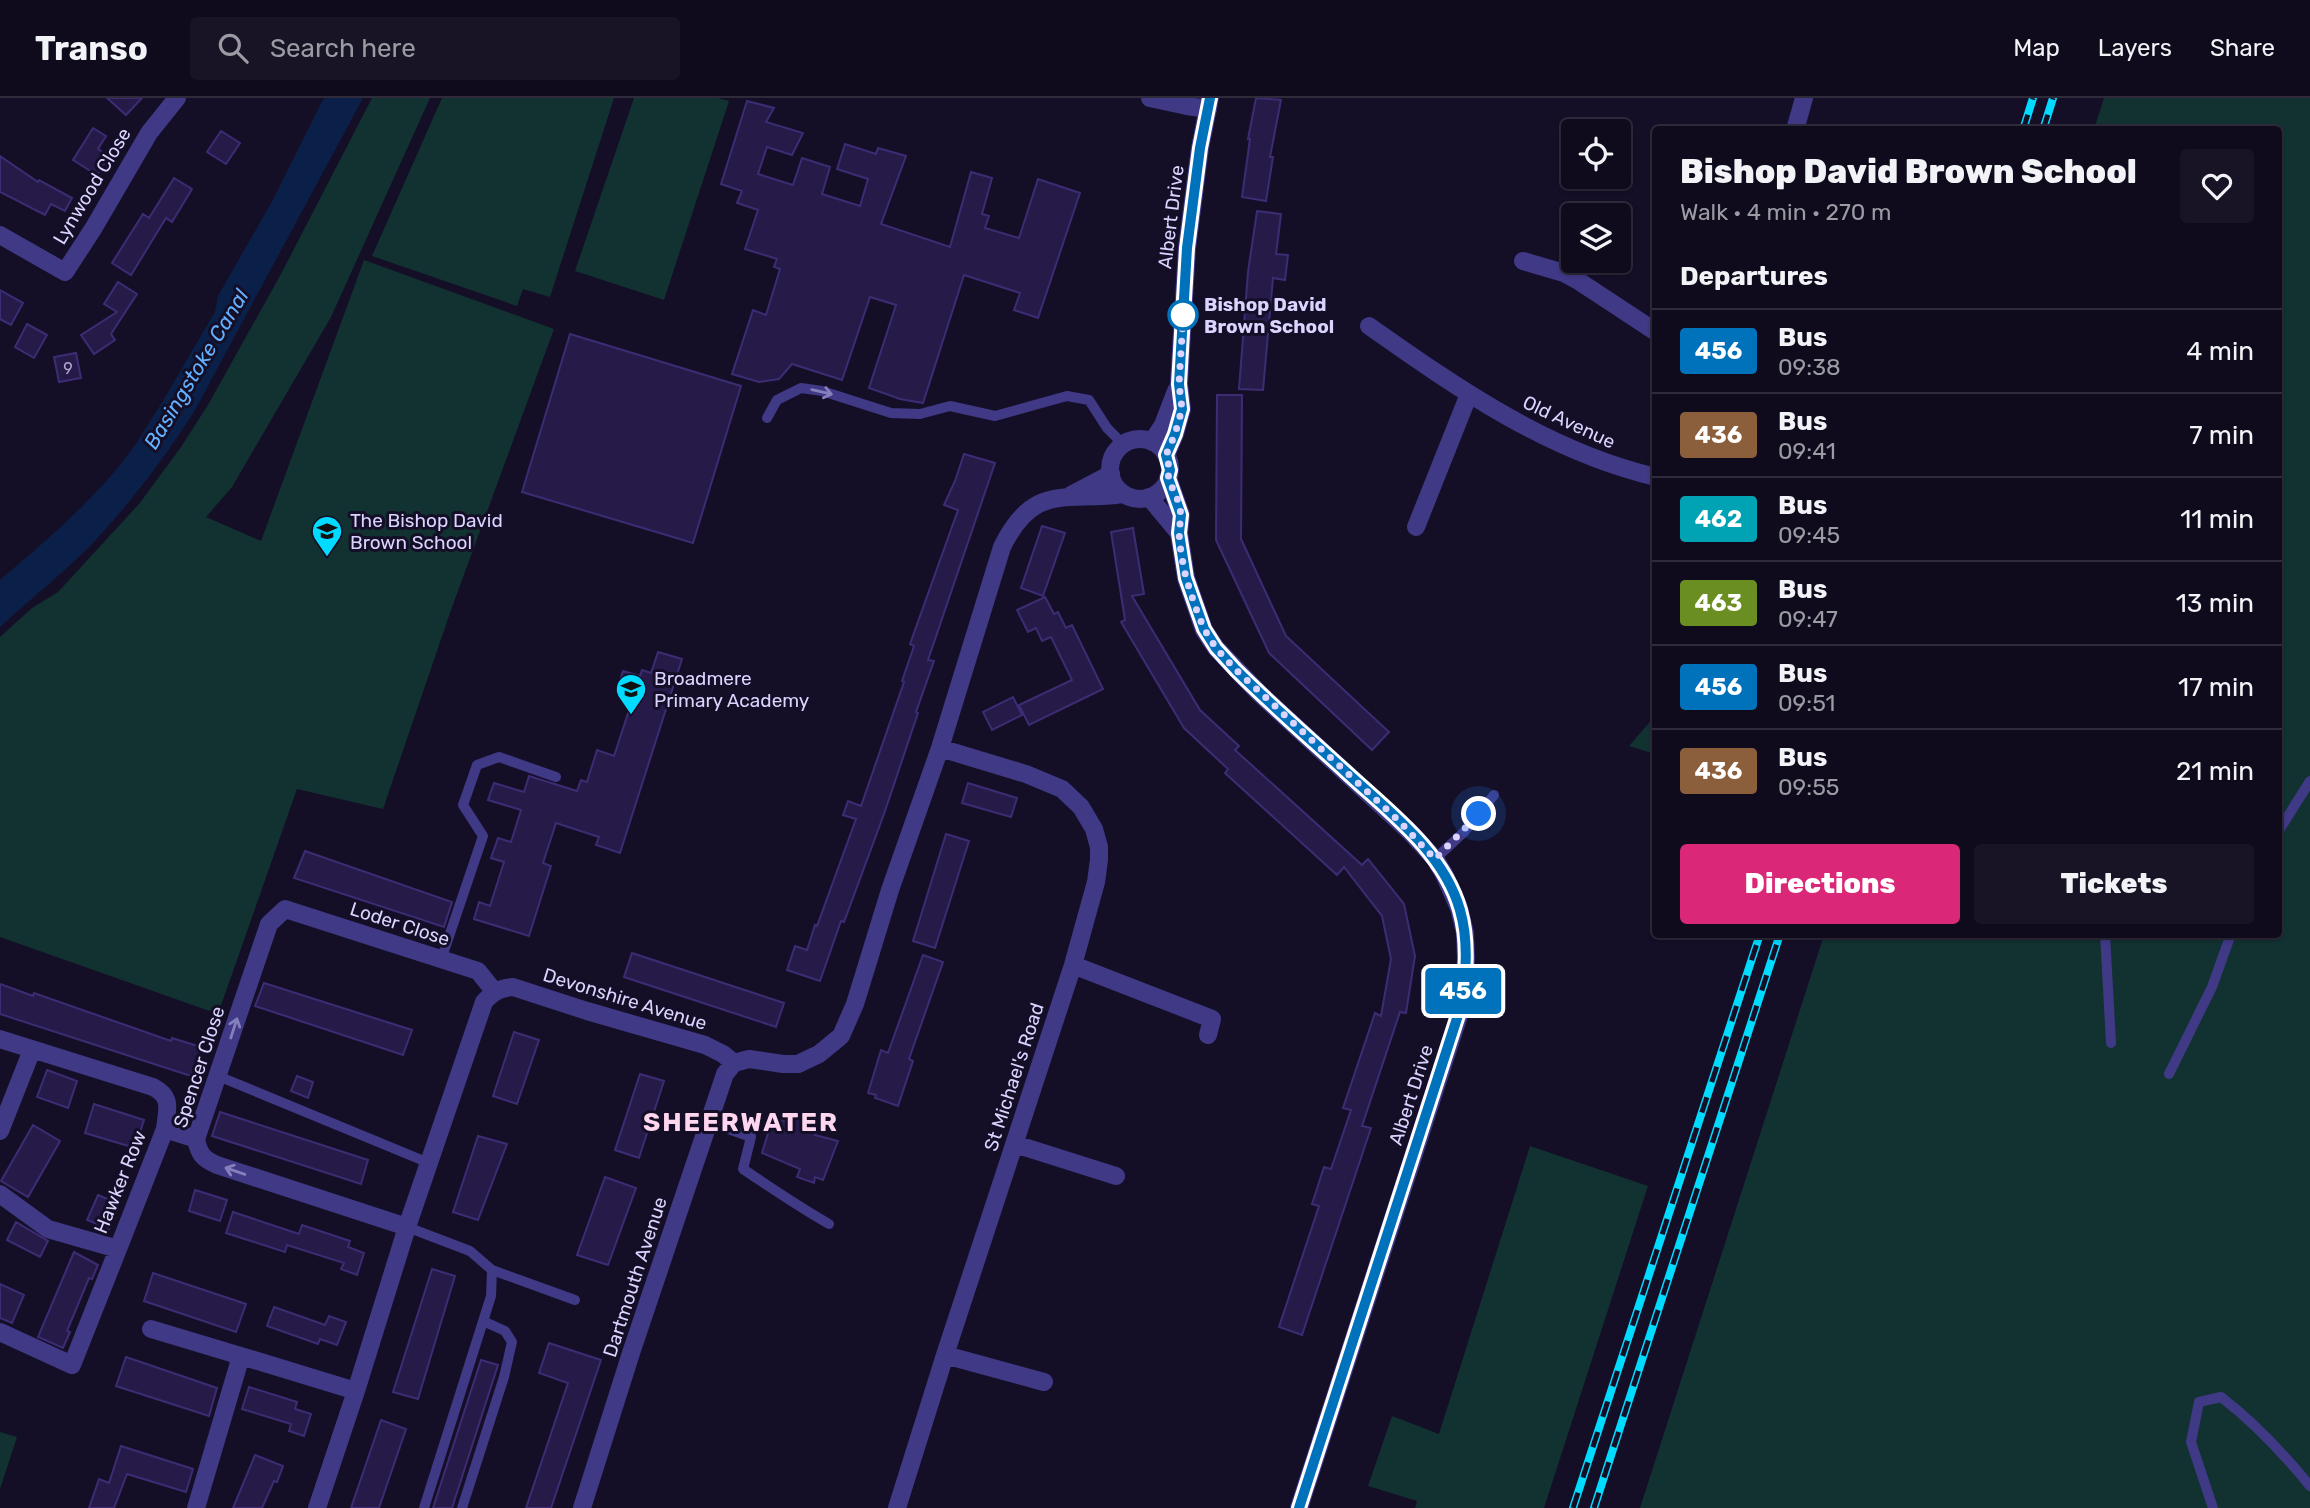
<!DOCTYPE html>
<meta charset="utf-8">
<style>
:root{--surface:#0f0b1d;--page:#181426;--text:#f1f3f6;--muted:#9b9ba4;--line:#2f2b3b;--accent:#db2777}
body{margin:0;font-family:Rubik,sans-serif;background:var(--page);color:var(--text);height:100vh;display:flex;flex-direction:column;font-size:26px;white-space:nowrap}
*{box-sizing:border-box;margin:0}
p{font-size:23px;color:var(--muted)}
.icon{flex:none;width:38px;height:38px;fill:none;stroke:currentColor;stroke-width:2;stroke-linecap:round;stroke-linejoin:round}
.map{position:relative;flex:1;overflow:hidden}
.drawer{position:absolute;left:1652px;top:28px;width:630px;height:812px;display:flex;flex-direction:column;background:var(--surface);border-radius:7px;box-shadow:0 2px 5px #0004,0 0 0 2px var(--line)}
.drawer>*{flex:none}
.badge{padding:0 14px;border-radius:5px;font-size:24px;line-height:46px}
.fabs{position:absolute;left:1561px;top:21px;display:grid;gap:14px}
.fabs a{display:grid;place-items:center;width:70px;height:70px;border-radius:7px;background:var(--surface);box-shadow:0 2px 5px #0004,0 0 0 2px var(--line);font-size:35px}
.you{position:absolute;width:35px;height:35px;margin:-18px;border:5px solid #fff;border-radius:50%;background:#1a73e8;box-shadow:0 0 0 10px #1a73e833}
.map>.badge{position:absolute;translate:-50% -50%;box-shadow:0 0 0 4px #fff}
h2{padding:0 28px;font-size:26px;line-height:63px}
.round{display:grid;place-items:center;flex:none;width:74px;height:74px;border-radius:7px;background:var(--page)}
.overview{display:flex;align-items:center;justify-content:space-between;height:119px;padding:0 28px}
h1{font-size:33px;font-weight:800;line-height:52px}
.button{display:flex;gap:14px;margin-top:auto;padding:14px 28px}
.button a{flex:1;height:80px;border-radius:7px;background:var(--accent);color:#fff;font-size:28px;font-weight:800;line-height:80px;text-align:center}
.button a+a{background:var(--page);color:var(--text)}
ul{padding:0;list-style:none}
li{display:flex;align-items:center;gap:21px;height:84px;padding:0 28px;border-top:2px solid var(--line)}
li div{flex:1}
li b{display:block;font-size:26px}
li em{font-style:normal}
li .badge{min-width:77px;font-weight:700;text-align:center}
header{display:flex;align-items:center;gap:42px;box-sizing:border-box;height:98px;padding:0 35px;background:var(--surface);border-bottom:2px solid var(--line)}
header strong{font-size:33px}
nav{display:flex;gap:38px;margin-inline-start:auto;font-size:24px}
.search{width:490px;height:63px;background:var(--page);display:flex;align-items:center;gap:18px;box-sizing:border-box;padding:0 24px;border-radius:7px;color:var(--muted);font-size:26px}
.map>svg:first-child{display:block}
</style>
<header>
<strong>Transo</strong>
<div class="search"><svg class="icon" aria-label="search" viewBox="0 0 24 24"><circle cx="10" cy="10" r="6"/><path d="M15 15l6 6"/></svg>Search here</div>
<nav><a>Map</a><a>Layers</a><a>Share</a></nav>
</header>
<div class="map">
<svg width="2310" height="1410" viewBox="0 0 2310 1410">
<rect width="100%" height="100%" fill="#140f27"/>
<path fill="#123131" d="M372 0H430L331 219 232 389 206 419 261 443 364 162 554 231 451 512 383 711 297 691 218 916 0 839V539L32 510 58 494 139 406 181 349 208 307 281 176Z
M442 0H614L550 199 523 191 517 208 372 158Z
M634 0H718L729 3 664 202 575 173Z
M2104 0H2310V1410H1640L1824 837 2278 836V32L2094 31Z
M1655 618V656L1629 648Z
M1530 1048 1648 1088 1544 1410H1415L1417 1403 1368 1388 1392 1318 1439 1336Z
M0 1334 17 1339 0 1391Z"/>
<path fill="#0b2049" d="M324 0H363L195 312C164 361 129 407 89 449 61 477 29 502 0 529V482C49 440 100 398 137 344 165 302 189 257 215 214L218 198 274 100Z"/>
<path fill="#261b48" stroke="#3d2c74" stroke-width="2" d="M107 0H142L126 17Z
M1256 0 1281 2 1270 59H1273L1266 103 1242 99 1250 41H1248Z
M747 3 774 10 766 24 803 35 792 57 767 49 758 76 793 87 802 60 830 69 822 96 860 108 868 81 837 71 845 46 876 56 878 50 906 58 881 126 950 149 971 74 992 80 982 116 989 118 985 130 1019 140 1038 81 1080 95 1038 220 1014 212 1020 195 964 177 923 305 900 301 869 290 896 207 870 199 842 282 792 266 779 281 759 284 732 276 753 212 766 217 780 171 774 169 777 161 745 151 758 112 737 105 742 93 721 86Z
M93 30 106 38 98 51 109 58 97 77 73 62Z
M221 33 240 45 226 66 207 54Z
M0 58 38 84 39 82 72 100 65 113 51 106 45 117 0 94Z
M174 80 192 91 172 124 166 120 131 177 112 165 143 116 149 120Z
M1257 113 1281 116 1276 156 1288 157 1285 182 1273 180 1263 292 1239 291 1248 174Z
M118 184 137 196 111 236 115 242 94 256 81 237 117 214 104 206Z
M0 192 23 205 11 227 0 221Z
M27 226 47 237 34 260 15 249Z
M570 236 741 288 693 445 522 394Z
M76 255 81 280 59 284 54 259Z
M1217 297H1242L1241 441 1286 538 1389 634 1372 652 1269 555 1216 442Z
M964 356 995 365 928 562 934 563 916 614 918 615 884 716 844 824 841 823 820 883 787 872 795 848 807 852 815 827 817 828 856 721 843 717 848 703 861 708 904 584 902 583 914 548 910 546 958 412 944 407 955 383Z
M1042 428 1065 435 1043 498 1021 490Z
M1133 430 1144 496 1132 498 1200 612 1239 648 1235 652 1362 767 1368 761 1404 806 1415 858 1406 915 1400 914 1362 1028 1371 1030 1302 1237 1279 1229 1319 1108 1312 1106 1324 1069 1331 1071 1351 1012 1343 1010 1375 915 1381 918 1391 861 1382 818 1344 769 1337 777 1225 675 1228 671 1184 630 1121 524 1125 522 1111 434Z
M1045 499 1054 516 1058 514 1066 530 1072 527 1103 591 1029 627 1019 607 1072 582 1051 539 1042 543 1036 530 1028 534 1017 512Z
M658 554 682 561 620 755 596 747 599 739 556 725 543 765 551 768 529 838 474 821 479 804 490 808 504 764 491 760 498 740 511 744 521 712 488 702 494 685 524 694 529 678 577 693 581 682 587 684 597 652 614 658 634 597 617 592 623 573 640 578 642 572 651 575Z
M1013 599 1022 617 992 632 983 614Z
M968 685 1017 700 1011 719 962 705Z
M946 736 969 743 935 850 913 843Z
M305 753 452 804 444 829 294 780Z
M632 855 784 905 776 929 624 879Z
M923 857 943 864 909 961 913 963 898 1008 875 1000 876 997 868 995 881 952 888 955Z
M264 885 412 932 403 957 255 908Z
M0 886 33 898 34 895 171 943 172 940 204 950 194 979 0 916Z
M514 934 539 942 517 1006 493 998Z
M47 972 77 983 68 1010 37 999Z
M640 976 664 983 639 1060 615 1052Z
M297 978 313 984 308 1000 291 993Z
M94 1006 144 1022 135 1050 85 1035Z
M220 1014 368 1062 361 1086 212 1038Z
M786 1014 819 1028 815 1037 838 1043 823 1082 815 1079 814 1085 797 1079 800 1071 762 1055 773 1019 784 1023Z
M33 1027 60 1043 28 1099 1 1083Z
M478 1038 507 1046 478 1122 453 1114Z
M605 1079 636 1090 608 1167 577 1157Z
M195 1092 227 1102 220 1123 189 1113Z
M98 1097 119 1106 109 1131 87 1122Z
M233 1114 299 1136 302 1127 350 1143 348 1149 364 1155 357 1177 341 1171 344 1165 287 1147 285 1154 226 1135Z
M16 1124 48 1143 40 1159 7 1142Z
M74 1154 98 1167 92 1181 89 1180 67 1233 70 1234 63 1250 38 1239Z
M432 1171 455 1178 418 1301 393 1294Z
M153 1175 246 1206 236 1234 144 1203Z
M0 1186 24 1197 12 1225 0 1220Z
M274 1209 325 1227 329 1218 346 1224 337 1247 320 1241 318 1246 267 1228Z
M549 1245 601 1262 551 1410H526L568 1285 539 1275Z
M126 1259 217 1290 209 1318 116 1288Z
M481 1262 498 1267 452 1410H433Z
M249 1289 297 1304 295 1311 311 1316 304 1338 289 1333 291 1326 242 1311Z
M381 1322 406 1331 379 1410H351Z
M121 1348 193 1371 186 1394 127 1376 114 1410H89L99 1381 109 1385Z
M255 1357 283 1368 277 1384 274 1383 262 1410H233Z"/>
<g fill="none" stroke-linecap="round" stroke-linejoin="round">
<path stroke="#3f3986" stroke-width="10" d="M767 320 777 302 801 290 822 293 891 315 920 316 950 308 995 318 1067 298 1089 302 1107 330 1123 346
M2278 734 2310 683
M1435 761 1464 734 1494 697
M2105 836 2111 945
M441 862 483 738 463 707 477 667 499 659 556 679
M2169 976 2212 889 2231 836
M218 978 429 1065
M708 1024 751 1039 743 1071C771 1090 799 1109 829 1126
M407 1129 470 1153 492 1172 491 1198 424 1410
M492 1172 575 1202
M462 1410 504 1279 512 1244 505 1233 483 1223
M2213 1410 2191 1344 2199 1304 2221 1299C2255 1325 2283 1355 2310 1388"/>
<path stroke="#3f3986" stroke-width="18" d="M1150 0 1187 8 1208 11
M1795 32 1804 0
M0 137 65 174 93 131 149 35 177 0
M1523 163 1564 175 1577 182 1656 234
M1564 175 1573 157
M1369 228C1457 290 1549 354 1656 379
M1071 397 1111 376
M1416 429 1469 296
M1073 867 1212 921 1208 937
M0 941 153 989C173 999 167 1012 165 1031L196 1041
M0 1033 32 952
M1015 1046 1116 1078
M0 1096 48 1131 118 1151 165 1031
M407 1129 217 1067C203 1061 199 1056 196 1041L269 826 285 811 478 873 494 893
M151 1231 241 1258 196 1410
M0 1234 72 1267 118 1151
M945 1257 1044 1284
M241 1258 356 1293
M317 1410 356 1293 407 1129 484 904C493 894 500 890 513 889L587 913 705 947 723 956 734 965
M582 1410 631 1255 725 976 734 965 749 961 783 966H798L819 956 841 938 855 906 890 792 940 650 1002 449C1034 384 1065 404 1123 396
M897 1410 945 1257 1073 867 1096 784 1099 762V749L1094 731 1081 709 1062 691 1026 676 940 650"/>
<path stroke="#3f3986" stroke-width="18" d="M1110 371a30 30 0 1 1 60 0a30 30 0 1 1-60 0Z
M1152 344 1163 327 1176 293
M1166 357 1175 336 1182 311 1179 286 1187 150 1200 50 1210 0
M1168 380 1181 417 1179 435 1186 480 1204 532 1216 550 1259 595 1410 734 1435 761 1444 776 1459 810 1465 835 1466 862 1462 908 1299 1410
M1149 399 1179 435"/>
<g stroke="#00dbff" stroke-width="8">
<path id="rail" d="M2023 32 2033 0
M2043 32 2053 0
M1573 1410 1760 836
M1594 1410 1780 836"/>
</g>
<use href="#rail" stroke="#140f27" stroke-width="5" stroke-dasharray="16" stroke-linecap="butt"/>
</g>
<defs><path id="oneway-shaft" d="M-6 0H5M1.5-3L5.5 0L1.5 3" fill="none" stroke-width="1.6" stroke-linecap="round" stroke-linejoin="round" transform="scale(1.75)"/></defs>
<g stroke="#857fbc">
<use href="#oneway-shaft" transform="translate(822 294) rotate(13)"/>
<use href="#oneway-shaft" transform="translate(234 930) rotate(-72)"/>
<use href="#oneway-shaft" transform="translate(235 1073) rotate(-161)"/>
</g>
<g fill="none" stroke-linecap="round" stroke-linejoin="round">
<g stroke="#fff" stroke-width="16">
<path id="line" d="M1210 0 1200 50 1187 150 1179 286 1182 311 1175 336 1166 357 1170 372 1168 380 1181 417 1179 435 1186 480 1204 531 1216 550 1236 572C1271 607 1309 640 1346 674 1389 714 1443 753 1460 812 1469 844 1466 876 1461 908L1299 1410"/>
</g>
<use href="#line" stroke="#0072bc" stroke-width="10"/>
<path stroke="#dbd4ff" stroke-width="7" stroke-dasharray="0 12.6" d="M1183 217 1184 205 1179 286 1182 311 1175 336 1166 357 1170 372 1168 380 1179 405 1181 417 1179 435 1181 455 1186 480 1195 508 1204 531 1216 550 1236 572 1398 722 1435 761 1479 716"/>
</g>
<defs>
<g id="school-pin" transform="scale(1.575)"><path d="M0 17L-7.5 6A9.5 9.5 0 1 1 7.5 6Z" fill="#00dbff" stroke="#140f27"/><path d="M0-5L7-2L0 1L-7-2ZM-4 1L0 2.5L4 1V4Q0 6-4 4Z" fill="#111"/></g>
</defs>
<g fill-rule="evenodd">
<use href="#school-pin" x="327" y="433"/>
<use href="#school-pin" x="631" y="591"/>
</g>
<circle fill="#fff" stroke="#0072bc" stroke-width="3.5" cx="1183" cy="217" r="14"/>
<g text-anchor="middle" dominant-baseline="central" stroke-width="6" stroke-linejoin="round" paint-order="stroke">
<g font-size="16" fill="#aea6d1">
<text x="68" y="270">9</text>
</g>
<g font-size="19" fill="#dbd4ff" stroke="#140f27">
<text transform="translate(92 88) rotate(-59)">Lynwood Close</text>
<text transform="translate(1171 119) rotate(-83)">Albert Drive</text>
<text transform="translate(1569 324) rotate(25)">Old Avenue</text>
<text transform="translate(400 826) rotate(18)">Loder Close</text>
<text transform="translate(625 901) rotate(17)">Devonshire Avenue</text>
<text transform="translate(199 969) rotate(-72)">Spencer Close</text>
<text transform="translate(1014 979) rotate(-72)">St Michael's Road</text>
<text transform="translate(1411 997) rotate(-72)">Albert Drive</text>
<text transform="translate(120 1084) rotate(-68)">Hawker Row</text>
<text transform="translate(635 1179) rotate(-72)">Dartmouth Avenue</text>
</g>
<g font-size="19" font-weight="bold" fill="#dbd4ff" stroke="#140f27" text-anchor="start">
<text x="1204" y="206">Bishop David<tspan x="1204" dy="22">Brown School</tspan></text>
</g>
<g font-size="19" fill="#dbd4ff" stroke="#140f27" text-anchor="start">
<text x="350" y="422">The Bishop David<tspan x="350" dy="22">Brown School</tspan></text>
<text x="654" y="580">Broadmere<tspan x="654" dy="22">Primary Academy</tspan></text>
</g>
<g font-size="21" font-style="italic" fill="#62b0ff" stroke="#140f27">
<text transform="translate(196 271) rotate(-59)">Basingstoke Canal</text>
</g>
<g font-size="26" font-weight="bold" letter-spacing="2" fill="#ffd6ef" stroke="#140f27">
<text x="741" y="1024">SHEERWATER</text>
</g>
</g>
</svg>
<div class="fabs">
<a><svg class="icon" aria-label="locate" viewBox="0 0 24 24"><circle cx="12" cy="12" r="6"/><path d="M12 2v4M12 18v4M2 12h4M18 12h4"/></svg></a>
<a><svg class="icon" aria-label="layers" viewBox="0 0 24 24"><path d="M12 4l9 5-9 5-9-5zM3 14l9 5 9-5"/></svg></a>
</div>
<div class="you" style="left:1479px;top:716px"></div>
<b class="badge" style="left:1463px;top:893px;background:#0072bc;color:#fff">456</b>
<section class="drawer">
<div class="overview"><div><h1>Bishop David Brown School</h1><p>Walk · 4 min · 270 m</p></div><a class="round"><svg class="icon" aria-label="heart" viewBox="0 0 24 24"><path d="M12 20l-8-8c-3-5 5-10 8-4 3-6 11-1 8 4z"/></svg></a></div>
<h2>Departures</h2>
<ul>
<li><span class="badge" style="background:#0072bc;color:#fff">456</span><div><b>Bus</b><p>09:38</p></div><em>4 min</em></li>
<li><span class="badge" style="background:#8b5e3c;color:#fff">436</span><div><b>Bus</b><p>09:41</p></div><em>7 min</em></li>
<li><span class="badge" style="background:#00a3b4;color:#fff">462</span><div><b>Bus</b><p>09:45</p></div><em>11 min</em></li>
<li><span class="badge" style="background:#6b8e23;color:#fff">463</span><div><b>Bus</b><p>09:47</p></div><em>13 min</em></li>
<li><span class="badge" style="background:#0072bc;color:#fff">456</span><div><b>Bus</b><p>09:51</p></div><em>17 min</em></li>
<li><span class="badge" style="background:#8b5e3c;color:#fff">436</span><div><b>Bus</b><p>09:55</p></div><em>21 min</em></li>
</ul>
<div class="button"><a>Directions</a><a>Tickets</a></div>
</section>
</div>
